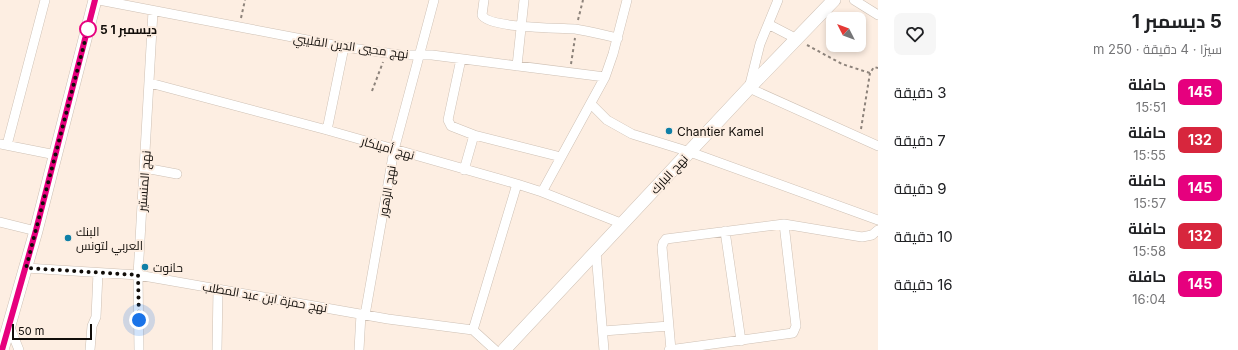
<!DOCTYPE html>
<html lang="ar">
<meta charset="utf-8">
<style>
:root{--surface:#fff;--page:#f6f6f6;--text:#202124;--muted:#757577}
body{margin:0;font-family:Inter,Cairo,sans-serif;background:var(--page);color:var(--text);direction:rtl;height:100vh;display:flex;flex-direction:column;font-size:15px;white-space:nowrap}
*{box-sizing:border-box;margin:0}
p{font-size:13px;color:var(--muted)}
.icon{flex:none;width:22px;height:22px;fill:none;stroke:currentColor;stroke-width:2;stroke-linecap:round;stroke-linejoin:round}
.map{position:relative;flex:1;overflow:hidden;direction:ltr}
.drawer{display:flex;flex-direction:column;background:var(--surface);width:360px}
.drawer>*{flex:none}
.badge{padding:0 8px;border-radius:6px;font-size:14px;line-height:26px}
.needle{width:26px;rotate:312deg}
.controls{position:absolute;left:826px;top:12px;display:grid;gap:8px}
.controls a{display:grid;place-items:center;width:40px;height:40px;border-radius:8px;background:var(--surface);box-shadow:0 2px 6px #0003;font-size:20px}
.scale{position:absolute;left:12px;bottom:10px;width:80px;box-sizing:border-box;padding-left:4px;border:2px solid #110d09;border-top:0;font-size:11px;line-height:14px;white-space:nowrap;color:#110d09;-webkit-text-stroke:3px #fdeee2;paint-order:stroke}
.you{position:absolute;width:20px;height:20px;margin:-10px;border:3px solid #fff;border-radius:50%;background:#1a73e8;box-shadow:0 0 0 6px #1a73e833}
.map>.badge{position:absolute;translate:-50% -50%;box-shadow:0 0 0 2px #fff}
.round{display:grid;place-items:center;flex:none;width:42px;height:42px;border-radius:8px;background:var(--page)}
.headline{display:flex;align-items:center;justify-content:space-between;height:68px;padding:0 16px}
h1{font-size:19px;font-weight:700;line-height:30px}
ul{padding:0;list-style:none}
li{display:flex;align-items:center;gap:12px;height:48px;padding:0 16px}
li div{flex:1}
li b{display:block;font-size:15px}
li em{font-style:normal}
li .badge{min-width:44px;font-weight:700;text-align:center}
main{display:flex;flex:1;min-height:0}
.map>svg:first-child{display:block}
</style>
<main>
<section class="drawer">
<div class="headline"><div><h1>5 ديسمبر 1</h1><p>سيرًا · 4 دقيقة · 250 m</p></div><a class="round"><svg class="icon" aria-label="heart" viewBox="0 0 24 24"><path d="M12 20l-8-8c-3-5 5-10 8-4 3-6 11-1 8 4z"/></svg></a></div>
<ul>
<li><span class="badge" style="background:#e6007e;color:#fff">145</span><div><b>حافلة</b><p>15:51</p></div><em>3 دقيقة</em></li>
<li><span class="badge" style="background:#d7263d;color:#fff">132</span><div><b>حافلة</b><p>15:55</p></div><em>7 دقيقة</em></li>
<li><span class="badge" style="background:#e6007e;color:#fff">145</span><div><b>حافلة</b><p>15:57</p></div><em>9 دقيقة</em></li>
<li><span class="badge" style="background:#d7263d;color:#fff">132</span><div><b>حافلة</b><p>15:58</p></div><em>10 دقيقة</em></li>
<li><span class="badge" style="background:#e6007e;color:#fff">145</span><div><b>حافلة</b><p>16:04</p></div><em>16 دقيقة</em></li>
</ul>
</section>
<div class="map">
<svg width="878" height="350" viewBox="0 0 878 350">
<rect width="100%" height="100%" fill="#fdeee2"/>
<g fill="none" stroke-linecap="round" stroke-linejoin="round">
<g stroke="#cec0b4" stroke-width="10">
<path id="street" d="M99 0 344 47 401 55H432L605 77
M484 0 482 15C488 28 559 28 575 29 589 31 604 35 618 38
M778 0 760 44 749 88 878 146
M854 0 878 15
M768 24 797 39
M461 59 448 120 451 126 474 135 561 157
M517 66 524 0
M150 83 327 130 517 184 542 192 623 224
M591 104 607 120 632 134 690 152 878 220
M327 130 344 47
M0 144 56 155
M7 145 45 0
M145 168 177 174
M464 170 474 135
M542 192 605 77 613 54 627 0
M0 222 36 231
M725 231 741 341
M596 252 604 350
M26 268 138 275 388 319 473 330 495 350
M365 315 394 150 434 0
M9 325 19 350
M473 330 517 184
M603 331 669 326
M90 350 92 326 96 317 98 273
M139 350 138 275 153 11
M217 350 218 289
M359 350 361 314
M669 350 793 333 796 326 784 224
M671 350 662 247 663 243 666 239 784 224 862 237 872 235 878 230"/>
</g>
<g stroke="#cec0b4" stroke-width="14">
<path id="secondary" d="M2 350 36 231 95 0
M504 350 749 88 834 0"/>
</g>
<path stroke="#8d837b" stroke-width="2" stroke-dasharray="3 3" stroke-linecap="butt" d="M241 18 245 0
M578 20 583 0
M807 45 842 64 870 73 874 67 878 68
M571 64 575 38
M372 91 383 62
M861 129 870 73"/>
<use href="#street" stroke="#fff" stroke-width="9"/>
<use href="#secondary" stroke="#fff" stroke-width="13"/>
</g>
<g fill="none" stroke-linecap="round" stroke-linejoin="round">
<g stroke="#fff" stroke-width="9">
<path id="line" d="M2 350 36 230 95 0"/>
</g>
<use href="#line" stroke="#e6007e" stroke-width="6"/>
<path stroke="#110d09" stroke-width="4" stroke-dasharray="0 7.2" d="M88 29 26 268 138 275 139 320"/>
</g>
<circle fill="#fff" stroke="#e6007e" stroke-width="2" cx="88" cy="29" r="8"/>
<g fill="#0f7fa7" stroke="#fdeee2" stroke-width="1.5">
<circle cx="669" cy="131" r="4"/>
<circle cx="68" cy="238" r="4"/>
<circle cx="145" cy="267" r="4"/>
</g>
<g text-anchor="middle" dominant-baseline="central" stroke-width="4" stroke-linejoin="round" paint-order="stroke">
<g font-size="12" font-weight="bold" fill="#110d09" stroke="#fdeee2" text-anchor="start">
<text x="100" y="29">5 ديسمبر 1</text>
</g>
<g font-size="12" fill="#110d09" stroke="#fdeee2">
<text transform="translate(351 46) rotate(8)">نهج محيي الدين القليبي</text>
<text transform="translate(388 148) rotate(16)">نهج أميلكار</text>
<text transform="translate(669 174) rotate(-47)">نهج البارك</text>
<text transform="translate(144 181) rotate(-86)">نهج المنستير</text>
<text transform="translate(387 191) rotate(-80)">نهج الزهور</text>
<text transform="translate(265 297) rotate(10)">نهج حمزة ابن عبد المطلب</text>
</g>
<g font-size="12" fill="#110d09" stroke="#fdeee2" text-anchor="start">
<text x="677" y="131">Chantier Kamel</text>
<text x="76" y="231">البنك<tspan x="76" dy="14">العربي لتونس</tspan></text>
<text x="153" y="267">حانوت</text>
</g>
</g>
</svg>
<div class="controls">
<a><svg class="needle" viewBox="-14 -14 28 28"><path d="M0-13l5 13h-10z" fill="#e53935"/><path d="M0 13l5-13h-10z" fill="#757577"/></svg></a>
</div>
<div class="scale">50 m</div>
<div class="you" style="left:139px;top:320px"></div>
</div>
</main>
